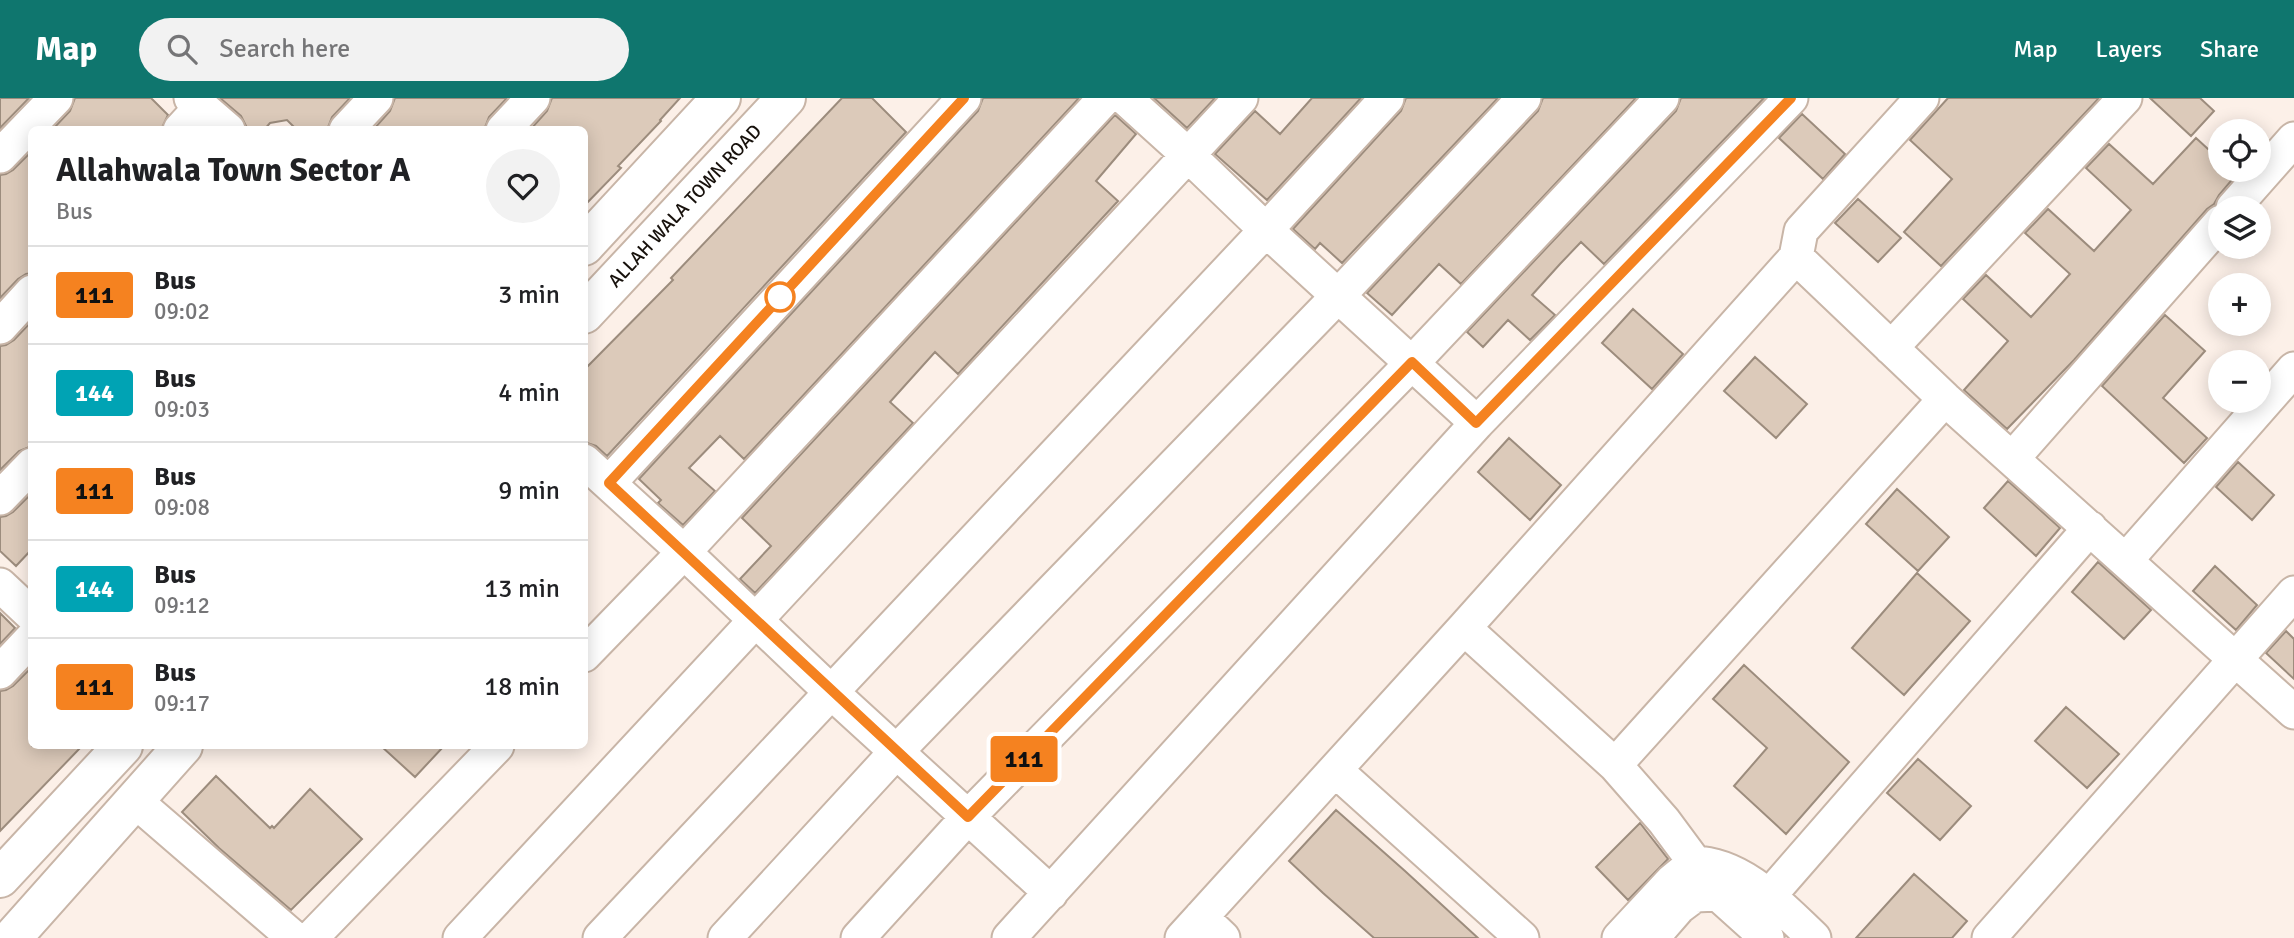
<!DOCTYPE html>
<meta charset="utf-8">
<style>
:root{--surface:#fff;--page:#f2f2f2;--text:#202124;--muted:#757577;--line:#e0e0e0;--accent:#0f766e}
body{margin:0;font-family:Signika,sans-serif;background:var(--page);color:var(--text);height:100vh;display:flex;flex-direction:column;font-size:26px;white-space:nowrap}
*{box-sizing:border-box;margin:0}
p{font-size:23px;color:var(--muted)}
.icon{flex:none;width:38px;height:38px;fill:none;stroke:currentColor;stroke-width:2;stroke-linecap:round;stroke-linejoin:round}
.map{position:relative;flex:1;overflow:hidden}
.side{position:absolute;left:28px;top:28px;width:560px;height:623px;display:flex;flex-direction:column;background:var(--surface);border-radius:10px;box-shadow:0 4px 18px #0003}
.side>*{flex:none}
.badge{padding:0 14px;border-radius:5px;font-size:24px;line-height:46px}
.buttons{position:absolute;left:2208px;top:21px;display:grid;gap:14px}
.buttons a{display:grid;place-items:center;width:63px;height:63px;border-radius:50%;background:var(--surface);box-shadow:0 4px 18px #0003;font-size:35px}
.map>.badge{position:absolute;translate:-50% -50%;box-shadow:0 0 0 4px #fff}
.round{display:grid;place-items:center;flex:none;width:74px;height:74px;border-radius:37px;background:var(--page)}
.overview{display:flex;align-items:center;justify-content:space-between;height:119px;padding:0 28px}
h1{font-size:33px;font-weight:700;line-height:52px}
ul{padding:0;list-style:none}
li{display:flex;align-items:center;gap:21px;height:98px;padding:0 28px;border-top:2px solid var(--line)}
li div{flex:1}
li b{display:block;font-size:26px}
li em{font-style:normal}
li .badge{min-width:77px;font-weight:700;text-align:center}
header{display:flex;align-items:center;gap:42px;box-sizing:border-box;height:98px;padding:0 35px;background:var(--accent);color:#fff}
header strong{font-size:33px}
nav{display:flex;gap:38px;margin-inline-start:auto;font-size:24px}
.search{width:490px;height:63px;background:var(--page);display:flex;align-items:center;gap:18px;box-sizing:border-box;padding:0 24px;border-radius:38px;color:var(--muted);font-size:26px}
.map>svg:first-child{display:block}
</style>
<header>
<strong>Map</strong>
<div class="search"><svg class="icon" aria-label="search" viewBox="0 0 24 24"><circle cx="10" cy="10" r="6"/><path d="M15 15l6 6"/></svg>Search here</div>
<nav><a>Map</a><a>Layers</a><a>Share</a></nav>
</header>
<div class="map">
<svg width="2294" height="840" viewBox="0 0 2294 840">
<rect width="100%" height="100%" fill="#fcf0e8"/>
<path fill="#dccaba" stroke="#9c8c7d" stroke-width="2" d="M0 0H29L0 30Z
M75 0H151L168 17 161 32H52L70 13Z
M220 0H350L332 19 327 32H297L287 22 270 25 264 32H248L241 18Z
M395 0H507L489 19 484 32H373L390 13Z
M552 0H680L660 22 661 23 618 68 621 70 584 108V32H530L547 13Z
M842 0H872L906 34 607 358 596 348 584 344V272L673 182 671 180Z
M983 0H1079L744 361 720 338 689 370 715 393 683 427 658 405 661 402 639 381 978 13Z
M1154 0H1215L1187 30Z
M1312 0H1361L1267 102 1215 56 1255 13 1280 36Z
M1406 0H1498L1342 165 1320 145 1315 151 1293 131 1401 13Z
M1543 0H1636L1461 186 1439 166 1392 217 1367 195 1538 13Z
M1681 0H1764L1604 166 1581 144 1560 166 1532 197 1555 217 1530 242 1508 222 1483 249 1467 234 1676 13Z
M1948 0H2099L1941 168 1904 134 1952 81 1910 42Z
M2150 0H2200L2214 13 2191 38Z
M1802 16 1845 56 1823 81 1779 40Z
M1115 17 1136 36 1096 83 1118 103 958 276 935 254 890 304 913 325 755 495 740 481 771 448 742 420Z
M2196 40 2221 63V72H2231L2236 77 2219 97 2214 106 2207 111 2074 262 2007 331 1964 292 2008 243 1963 201 1986 177 2031 219 2070 176 2025 135 2048 111 2094 153 2131 112 2086 70 2109 46 2153 86Z
M32 53V175L26 176 18 181 0 200V77L6 76 13 72Z
M1858 101 1901 140 1878 164 1835 125Z
M1633 211 1683 256 1652 291 1602 245Z
M2165 217 2205 253 2163 300 2207 340 2184 365 2102 288Z
M32 223V348L19 353 0 372V248L6 247 14 242Z
M1755 259 1807 306 1776 340 1724 293Z
M1509 340 1561 387 1530 422 1478 374Z
M2238 364 2274 397 2252 422 2216 389Z
M2008 383 2060 430 2036 458 1984 410Z
M1897 391 1949 439 1918 473 1866 426Z
M32 395V451L16 468 0 453V419L6 418 13 414Z
M2098 464 2151 512 2124 541 2072 494Z
M2215 468 2257 507 2236 532 2193 493Z
M1917 475 1970 523 1904 597 1852 550Z
M0 515 15 530 0 546Z
M2286 533 2294 541V581L2266 555Z
M1744 567 1849 664 1786 736 1734 688 1767 650 1713 601Z
M32 569V648H82L0 733V593L6 592 13 588Z
M2066 609 2119 656 2087 690 2035 643Z
M381 648H444L415 679Z
M1918 661 1971 708 1940 742 1887 695Z
M216 678 270 730 272 728 274 730 310 691 362 741 291 812 219 750 182 714Z
M1336 712 1405 773 1478 840H1374L1323 795 1289 763Z
M1640 725 1668 761 1628 802 1596 769Z
M1914 776 1967 823 1952 840H1856Z"/>
<g fill="none" stroke-linecap="round" stroke-linejoin="round">
<g stroke="#c8b5a7" stroke-width="37">
<path id="minor" d="M191 0 228 32
M1125 0 1188 57 1266 132 1477 325
M180 32 201 9
M346 32 376 0
M503 32 533 0
M0 58 56 0
M2233 110 2294 41
M1796 159 1945 301 2294 614
M0 229 32 194
M1891 250 2125 0
M2012 361 2221 124
M584 363 684 454 830 593 1051 795
M609 385 964 0
M0 400 32 367
M2126 462 2294 271
M0 487 32 517
M1464 530 1615 667 1664 723 1718 796
M584 557 684 454 1105 0
M0 574 32 540
M1615 667 1945 301
M1335 672 1522 840
M133 701 294 840
M1769 798 2090 430
M1201 819 1223 840
M311 840 497 648
M460 840 1241 0
M600 840 1266 132 1387 0
M725 840 896 654 1338 198 1524 0
M858 840 968 719 1412 265 1662 0
M1009 840 1477 325 1791 0
M1182 840 1464 530 1796 159 1801 133 1922 0
M1619 840 1672 783 1694 765C1743 766 1781 809 1814 840
M1652 840 1679 809 1695 797 1718 796 1767 840
M1989 840 2294 495"/>
</g>
<g stroke="#c8b5a7" stroke-width="42">
<path id="major" d="M584 148 721 0
M584 216 786 0
M0 780 123 648
M12 840 183 648"/>
</g>
<use href="#minor" stroke="#fff" stroke-width="33"/>
<use href="#major" stroke="#fff" stroke-width="38"/>
</g>
<g fill="none" stroke-linecap="round" stroke-linejoin="round">
<g stroke="#fff" stroke-width="16">
<path id="line" d="M964 0 609 385 968 719 1412 264 1476 325 1791 0"/>
</g>
<use href="#line" stroke="#f58220" stroke-width="10"/>
</g>
<circle fill="#fff" stroke="#f58220" stroke-width="3.5" cx="780" cy="199" r="14"/>
<g text-anchor="middle" dominant-baseline="central" stroke-width="5" stroke-linejoin="round" paint-order="stroke">
<g font-size="19" fill="#17110c" stroke="#fff">
<text transform="translate(685 108) rotate(-47)">ALLAH WALA TOWN ROAD</text>
</g>
</g>
</svg>
<div class="buttons">
<a><svg class="icon" aria-label="locate" viewBox="0 0 24 24"><circle cx="12" cy="12" r="6"/><path d="M12 2v4M12 18v4M2 12h4M18 12h4"/></svg></a>
<a><svg class="icon" aria-label="layers" viewBox="0 0 24 24"><path d="M12 4l9 5-9 5-9-5zM3 14l9 5 9-5"/></svg></a>
<a>+</a>
<a>−</a>
</div>
<b class="badge" style="left:1024px;top:661px;background:#f58220;color:#111">111</b>
<section class="side">
<div class="overview"><div><h1>Allahwala Town Sector A</h1><p>Bus</p></div><a class="round"><svg class="icon" aria-label="heart" viewBox="0 0 24 24"><path d="M12 20l-8-8c-3-5 5-10 8-4 3-6 11-1 8 4z"/></svg></a></div>
<ul>
<li><span class="badge" style="background:#f58220;color:#111">111</span><div><b>Bus</b><p>09:02</p></div><em>3 min</em></li>
<li><span class="badge" style="background:#00a3b4;color:#fff">144</span><div><b>Bus</b><p>09:03</p></div><em>4 min</em></li>
<li><span class="badge" style="background:#f58220;color:#111">111</span><div><b>Bus</b><p>09:08</p></div><em>9 min</em></li>
<li><span class="badge" style="background:#00a3b4;color:#fff">144</span><div><b>Bus</b><p>09:12</p></div><em>13 min</em></li>
<li><span class="badge" style="background:#f58220;color:#111">111</span><div><b>Bus</b><p>09:17</p></div><em>18 min</em></li>
</ul>
</section>
</div>
